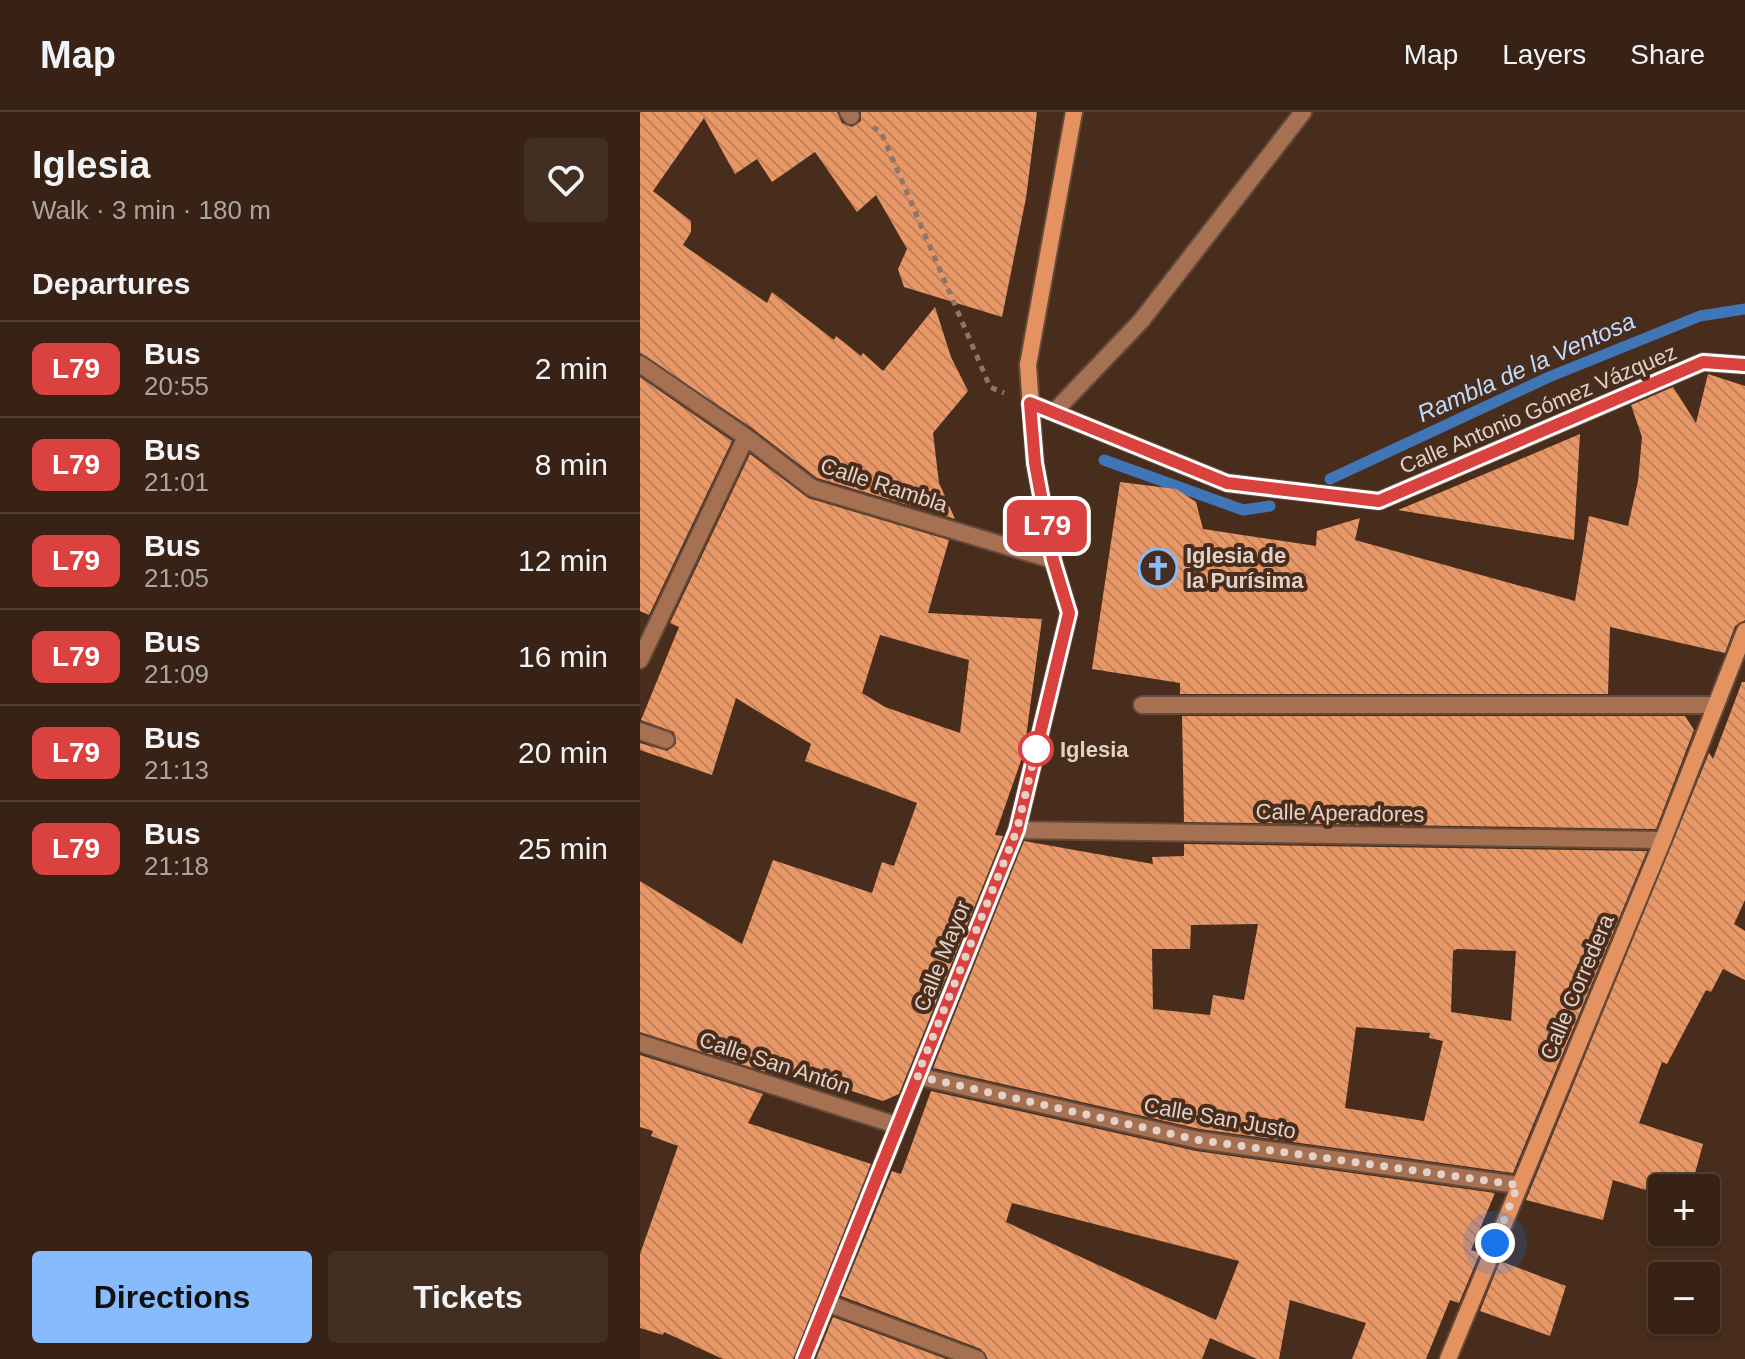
<!DOCTYPE html>
<meta charset="utf-8">
<style>
:root{--surface:#372215;--page:#422f22;--text:#f1f3f6;--muted:#aaa4a0;--line:#513f34;--accent:#87bbfb}
body{margin:0;font-family:Arial,sans-serif;background:var(--page);color:var(--text);height:100vh;display:flex;flex-direction:column;font-size:30px;white-space:nowrap}
*{box-sizing:border-box;margin:0}
p{font-size:26px;color:var(--muted)}
.icon{flex:none;width:44px;height:44px;fill:none;stroke:currentColor;stroke-width:2;stroke-linecap:round;stroke-linejoin:round}
.map{position:relative;flex:1;overflow:hidden}
.side{display:flex;flex-direction:column;background:var(--surface);width:640px}
.side>*{flex:none}
.badge{padding:0 16px;border-radius:12px;font-size:28px;line-height:52px}
.controls{position:absolute;left:1008px;top:1062px;display:grid;gap:16px}
.controls a{display:grid;place-items:center;width:72px;height:72px;border-radius:8px;background:var(--surface);box-shadow:0 4px 12px #0003,0 0 0 2px var(--line);font-size:40px}
.you{position:absolute;width:40px;height:40px;margin:-20px;border:6px solid #fff;border-radius:50%;background:#1a73e8;box-shadow:0 0 0 12px #1a73e833}
.map>.badge{position:absolute;translate:-50% -50%;box-shadow:0 0 0 4px #fff}
h2{padding:0 32px;font-size:30px;line-height:72px}
.round{display:grid;place-items:center;flex:none;width:84px;height:84px;border-radius:8px;background:var(--page)}
.head{display:flex;align-items:center;justify-content:space-between;height:136px;padding:0 32px}
h1{font-size:38px;font-weight:700;line-height:60px}
.primary-button{display:flex;gap:16px;margin-top:auto;padding:16px 32px}
.primary-button a{flex:1;height:92px;border-radius:8px;background:var(--accent);color:#111;font-size:32px;font-weight:700;line-height:92px;text-align:center}
.primary-button a+a{background:var(--page);color:var(--text)}
ul{padding:0;list-style:none}
li{display:flex;align-items:center;gap:24px;height:96px;padding:0 32px;border-top:2px solid var(--line)}
li div{flex:1}
li b{display:block;font-size:30px}
li em{font-style:normal}
li .badge{min-width:88px;font-weight:700;text-align:center}
header{display:flex;align-items:center;gap:48px;box-sizing:border-box;height:112px;padding:0 40px;background:var(--surface);border-bottom:2px solid var(--line)}
header strong{font-size:38px}
nav{display:flex;gap:44px;margin-inline-start:auto;font-size:28px}
main{display:flex;flex:1;min-height:0}
.map>svg:first-child{display:block}
</style>
<header>
<strong>Map</strong>
<nav><a>Map</a><a>Layers</a><a>Share</a></nav>
</header>
<main>
<section class="side">
<div class="head"><div><h1>Iglesia</h1><p>Walk · 3 min · 180 m</p></div><a class="round"><svg class="icon" aria-label="heart" viewBox="0 0 24 24"><path d="M12 20l-8-8c-3-5 5-10 8-4 3-6 11-1 8 4z"/></svg></a></div>
<h2>Departures</h2>
<ul>
<li><span class="badge" style="background:#da4240;color:#fff">L79</span><div><b>Bus</b><p>20:55</p></div><em>2 min</em></li>
<li><span class="badge" style="background:#da4240;color:#fff">L79</span><div><b>Bus</b><p>21:01</p></div><em>8 min</em></li>
<li><span class="badge" style="background:#da4240;color:#fff">L79</span><div><b>Bus</b><p>21:05</p></div><em>12 min</em></li>
<li><span class="badge" style="background:#da4240;color:#fff">L79</span><div><b>Bus</b><p>21:09</p></div><em>16 min</em></li>
<li><span class="badge" style="background:#da4240;color:#fff">L79</span><div><b>Bus</b><p>21:13</p></div><em>20 min</em></li>
<li><span class="badge" style="background:#da4240;color:#fff">L79</span><div><b>Bus</b><p>21:18</p></div><em>25 min</em></li>
</ul>
<div class="primary-button"><a>Directions</a><a>Tickets</a></div>
</section>
<div class="map">
<svg width="1105" height="1247" viewBox="0 0 1105 1247">
<defs>
<pattern id="building-back-hatch" width="6" height="6" patternUnits="userSpaceOnUse" patternTransform="scale(2)"><rect width="6" height="6" fill="#e89767"/><path d="M-1 5l2 2M0 0l6 6M5-1l2 2" fill="none" stroke="#bf815c"/></pattern>
</defs>
<rect width="100%" height="100%" fill="#492d1c"/>
<g fill="none" stroke-linecap="round" stroke-linejoin="round">
<path stroke="#4075b6" stroke-width="11" d="M464 348 603 398 630 394
M690 367 909 265 1060 204 1105 197"/>
</g>
<path fill="url(#building-back-hatch)" fill-rule="evenodd" d="M0 0H197L202 11 212 15 221 9V0H397L386 86 362 205 264 175 258 157 267 137 236 83 217 100 175 40 132 70 117 47 95 62 64 6 13 79 51 109V120L43 133 127 191 132 180 194 228 196 224 221 244 223 241 243 259 295 195 311 245 328 279 293 321 299 371 315 407 177 366 112 316 0 241Z
M1068 262 1105 274V508L1095 514 1085 541 970 515 968 582H540V571L452 557 480 370 536 377 556 390 563 417 676 434 677 419 720 406 715 428 935 489 949 404 988 414 998 369 1002 325 991 293 1033 275 1056 311Z
M0 265 92 329 9 503 0 499Z
M940 322 934 428 758 398 876 349Z
M110 342 168 386 309 428 288 501 402 507 384 640 355 723 363 724 259 982 243 989 136 955 132 962 0 920V769L102 832 133 748 232 781 242 750 254 754 277 691 165 649 171 632 96 586 72 663 0 638V631L27 639 36 632 34 620 1 608 39 515 30 511ZM240 523 329 548 320 621 245 595 222 581Z
M1102 570H1105V788L1094 812 1105 819V868L1083 857 1071 880 1066 878 1027 952 1022 950 999 1011 1063 1032 1051 1076H1022V1083L973 1068 963 1108 886 1088 1069 641 1073 647Z
M542 604H1045L1054 618 1016 717 544 710Z
M384 729 513 752 512 745 544 744V732L1007 739 873 1061 560 1017 293 956ZM618 812 604 888 573 883 570 903 513 897 512 837H550L551 813ZM817 837 876 839 871 909 811 900 813 839ZM716 915 790 921 789 926 803 929 784 1009 705 996Z
M0 943 123 982 108 1011 231 1052 153 1247H83L24 1220 23 1223 0 1216V1142L38 1034 11 1024 13 1019 0 1015Z
M291 979 556 1039 855 1081 831 1138 840 1141 819 1191 810 1188 786 1247H712L726 1211 650 1188 639 1247H617L570 1226 562 1247H348L341 1237 201 1184 252 1059 261 1062ZM372 1091 599 1149 576 1208 366 1110Z
M860 1149 926 1174 910 1224 840 1199Z
M193 1205 306 1247H176Z"/>
<g fill="none" stroke-linecap="round" stroke-linejoin="round">
<g stroke="#654a3b" stroke-width="20">
<path id="street" d="M208 0 211 4
M0 252 106 325 172 376 413 448
M414 300 501 209 663 0
M0 548 106 325
M502 593H1075
M0 619 26 628
M377 718 1023 728
M0 931 256 1013
M277 964 558 1028 878 1073
M187 1191 337 1247"/>
</g>
<g stroke="#654a3b" stroke-width="20">
<path id="secondary" d="M390 291 587 371 739 389 1063 250 1105 253
M164 1247 377 718 429 501 413 448 395 351 388 253 434 0
M808 1247 1023 728 1105 519"/>
</g>
<path stroke="#8d7567" stroke-width="5" stroke-dasharray="6 6" stroke-linecap="butt" d="M233 15 241 20 350 275 364 281"/>
<use href="#street" stroke="#a57152" stroke-width="16"/>
<use href="#secondary" stroke="#e49260" stroke-width="16"/>
</g>
<g fill="none" stroke-linecap="round" stroke-linejoin="round">
<g stroke="#fff" stroke-width="18">
<path id="line" d="M164 1247 377 718 429 501 413 448 395 351 390 291 587 371 739 389 1063 250 1105 253"/>
</g>
<use href="#line" stroke="#da4240" stroke-width="12"/>
<path stroke="#e3d0c6" stroke-width="8" stroke-dasharray="0 14.4" d="M396 637 399 625 377 718 277 964 558 1028 878 1073 855 1131"/>
</g>
<defs>
<g id="church-ring" transform="scale(2)"><circle r="9.5" fill="#492d1c" stroke="#87bbfb" stroke-width="1.5"/><path d="M-1.2-6h2.4v3.5h3.3v2.4h-3.3V6h-2.4V-.1h-3.3v-2.4h3.3Z" fill="#87bbfb"/></g>
</defs>
<g fill-rule="evenodd">
<use href="#church-ring" x="518" y="456"/>
</g>
<circle fill="#fff" stroke="#da4240" stroke-width="4" cx="396" cy="637" r="16"/>
<g text-anchor="middle" dominant-baseline="central" stroke-width="8" stroke-linejoin="round" paint-order="stroke">
<g font-size="22" fill="#e3d0c6" stroke="#492d1c">
<text transform="translate(898 297) rotate(-23)">Calle Antonio Gómez Vázquez</text>
<text transform="translate(244 373) rotate(18)">Calle Rambla</text>
<text transform="translate(700 701) rotate(1)">Calle Aperadores</text>
<text transform="translate(302 844) rotate(-68)">Calle Mayor</text>
<text transform="translate(937 875) rotate(-67)">Calle Corredera</text>
<text transform="translate(135 951) rotate(18)">Calle San Antón</text>
<text transform="translate(580 1006) rotate(10)">Calle San Justo</text>
</g>
<g font-size="22" font-weight="bold" fill="#e3d0c6" stroke="#492d1c" text-anchor="start">
<text x="546" y="443">Iglesia de<tspan x="546" dy="25">la Purísima</tspan></text>
</g>
<g font-size="22" font-weight="bold" fill="#e3d0c6" stroke="#492d1c" text-anchor="start">
<text x="420" y="637">Iglesia</text>
</g>
<g font-size="24" font-style="italic" fill="#bfdbff" stroke="#492d1c">
<text transform="translate(886 255) rotate(-24)">Rambla de la Ventosa</text>
</g>
</g>
</svg>
<div class="controls">
<a>+</a>
<a>−</a>
</div>
<div class="you" style="left:855px;top:1131px"></div>
<b class="badge" style="left:407px;top:414px;background:#da4240;color:#fff">L79</b>
</div>
</main>
